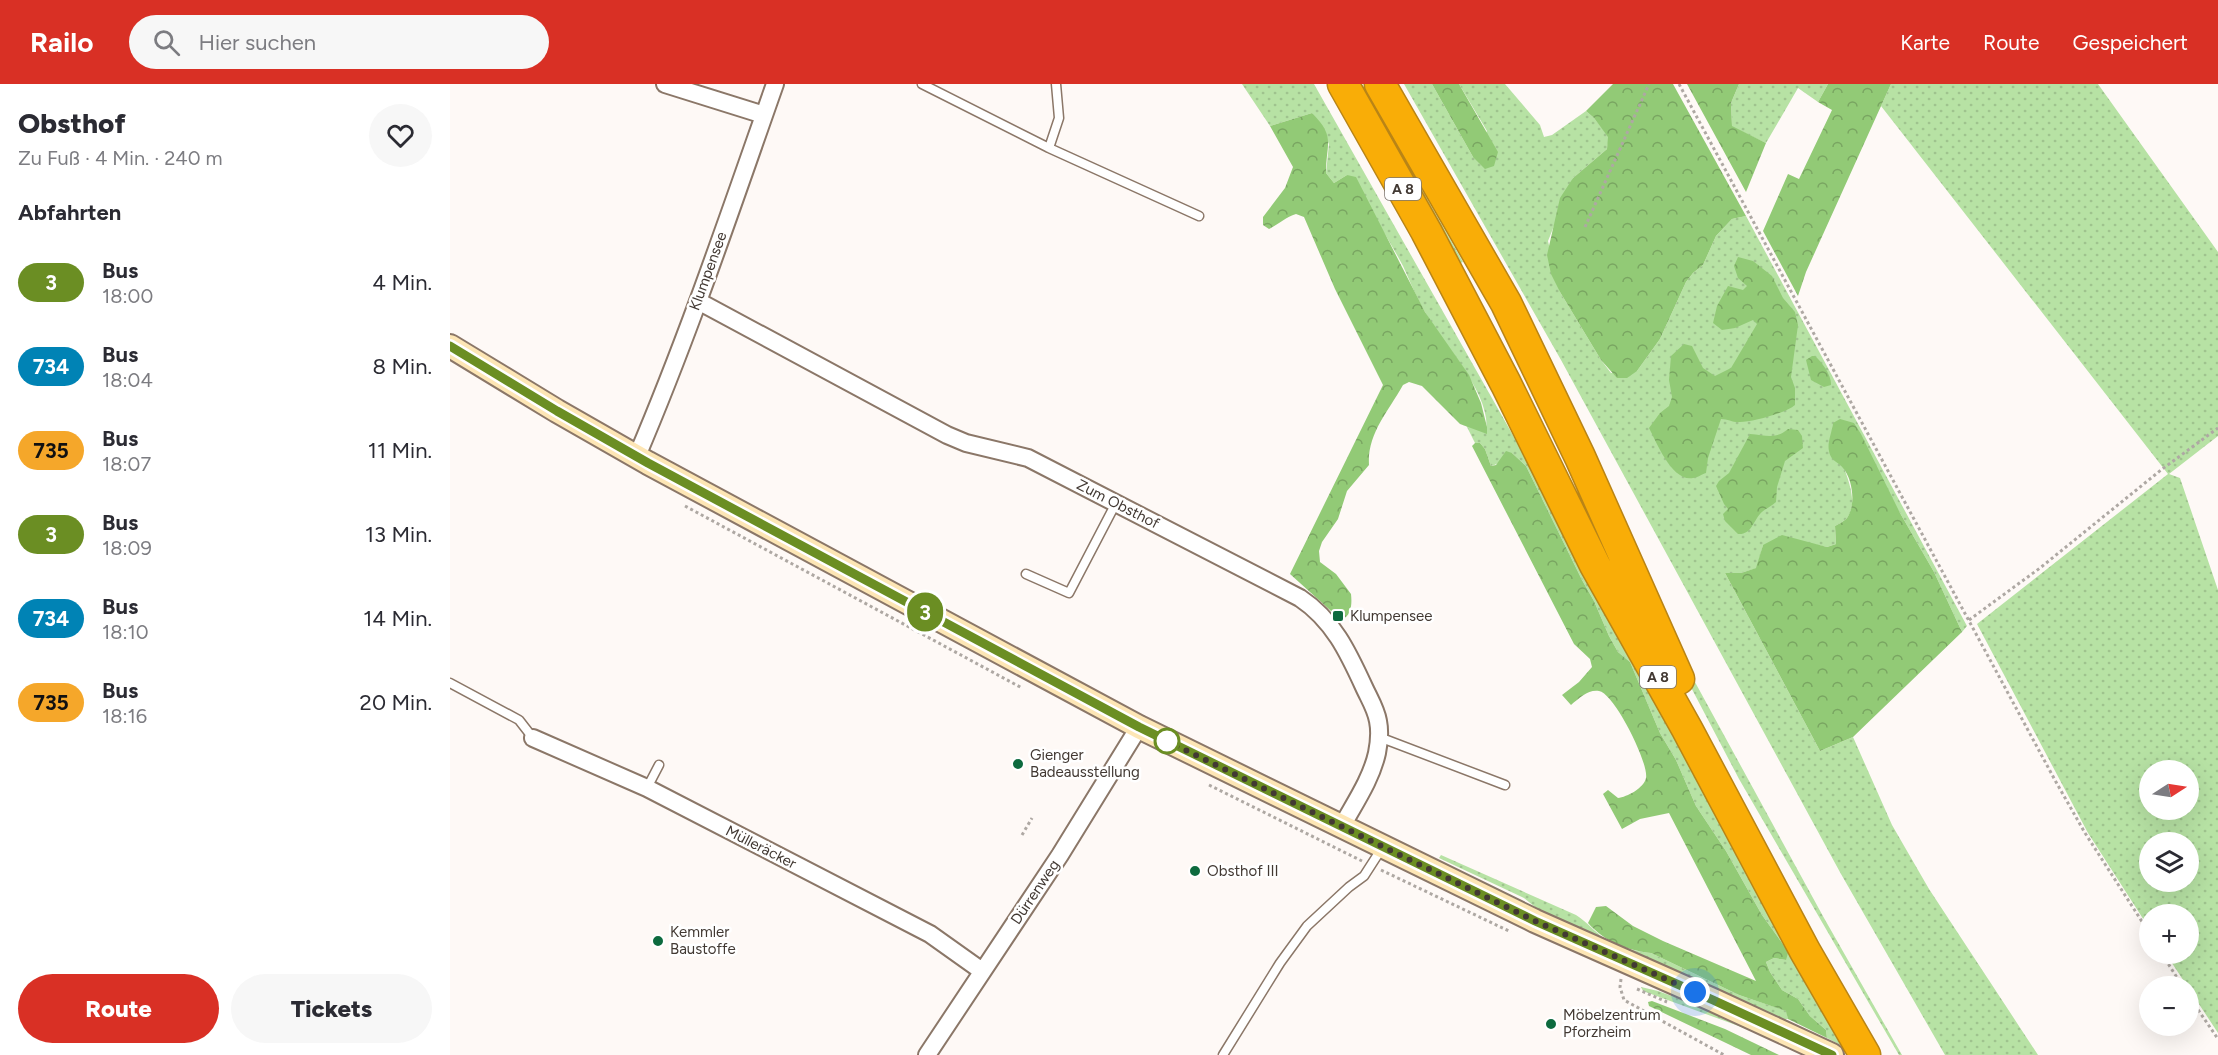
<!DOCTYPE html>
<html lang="de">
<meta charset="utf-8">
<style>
:root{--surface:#fff;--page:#f7f7f7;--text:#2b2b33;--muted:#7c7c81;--accent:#d93025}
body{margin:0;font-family:Figtree,sans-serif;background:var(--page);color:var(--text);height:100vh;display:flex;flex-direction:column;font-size:22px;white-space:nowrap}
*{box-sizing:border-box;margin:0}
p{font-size:20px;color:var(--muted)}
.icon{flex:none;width:33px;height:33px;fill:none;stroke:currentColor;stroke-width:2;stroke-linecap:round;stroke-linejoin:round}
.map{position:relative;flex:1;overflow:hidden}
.panel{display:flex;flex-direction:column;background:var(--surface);width:450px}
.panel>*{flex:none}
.badge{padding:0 12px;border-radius:20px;font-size:21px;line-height:39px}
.needle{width:39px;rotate:78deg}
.controls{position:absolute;left:1689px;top:676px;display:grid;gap:12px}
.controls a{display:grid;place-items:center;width:60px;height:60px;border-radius:50%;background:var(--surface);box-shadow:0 6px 24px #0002;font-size:30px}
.you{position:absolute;width:30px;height:30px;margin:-15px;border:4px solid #fff;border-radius:50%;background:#1a73e8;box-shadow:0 0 0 9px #1a73e833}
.map>.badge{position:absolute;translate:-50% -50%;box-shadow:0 0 0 3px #fff}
h2{padding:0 18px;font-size:22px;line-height:54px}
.round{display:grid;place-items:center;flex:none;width:63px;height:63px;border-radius:32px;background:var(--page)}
.headline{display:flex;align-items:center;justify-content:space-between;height:102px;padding:0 18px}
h1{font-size:28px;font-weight:800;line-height:45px}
.cta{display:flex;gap:12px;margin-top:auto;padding:12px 18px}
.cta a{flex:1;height:69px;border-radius:36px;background:var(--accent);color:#fff;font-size:24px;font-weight:800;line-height:69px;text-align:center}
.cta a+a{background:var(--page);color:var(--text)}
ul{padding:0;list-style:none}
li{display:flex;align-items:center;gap:18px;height:84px;padding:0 18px}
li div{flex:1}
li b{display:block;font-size:22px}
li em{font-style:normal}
li .badge{min-width:66px;font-weight:700;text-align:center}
header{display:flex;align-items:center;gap:36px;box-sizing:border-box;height:84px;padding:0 30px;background:var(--accent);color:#fff}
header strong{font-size:28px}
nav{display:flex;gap:33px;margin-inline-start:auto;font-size:21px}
.search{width:420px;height:54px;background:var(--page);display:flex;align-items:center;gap:15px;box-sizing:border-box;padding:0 21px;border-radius:33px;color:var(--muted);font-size:22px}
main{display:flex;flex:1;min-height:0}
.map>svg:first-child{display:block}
</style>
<header>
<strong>Railo</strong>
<div class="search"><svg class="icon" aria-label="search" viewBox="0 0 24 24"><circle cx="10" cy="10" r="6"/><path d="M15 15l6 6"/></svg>Hier suchen</div>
<nav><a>Karte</a><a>Route</a><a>Gespeichert</a></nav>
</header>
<main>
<section class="panel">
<div class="headline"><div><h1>Obsthof</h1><p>Zu Fuß · 4 Min. · 240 m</p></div><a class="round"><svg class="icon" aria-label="heart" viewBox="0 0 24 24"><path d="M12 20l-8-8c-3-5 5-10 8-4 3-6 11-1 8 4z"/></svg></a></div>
<h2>Abfahrten</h2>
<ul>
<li><span class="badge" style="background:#6b8e23;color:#fff">3</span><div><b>Bus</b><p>18:00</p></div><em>4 Min.</em></li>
<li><span class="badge" style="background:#0083b5;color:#fff">734</span><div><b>Bus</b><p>18:04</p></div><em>8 Min.</em></li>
<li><span class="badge" style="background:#f5a72a;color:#111">735</span><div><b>Bus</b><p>18:07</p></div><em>11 Min.</em></li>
<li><span class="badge" style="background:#6b8e23;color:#fff">3</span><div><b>Bus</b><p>18:09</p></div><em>13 Min.</em></li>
<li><span class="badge" style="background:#0083b5;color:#fff">734</span><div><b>Bus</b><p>18:10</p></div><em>14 Min.</em></li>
<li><span class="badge" style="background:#f5a72a;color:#111">735</span><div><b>Bus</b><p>18:16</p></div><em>20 Min.</em></li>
</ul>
<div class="cta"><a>Route</a><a>Tickets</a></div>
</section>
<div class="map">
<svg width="1768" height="971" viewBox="0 0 1768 971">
<defs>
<pattern id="grass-dots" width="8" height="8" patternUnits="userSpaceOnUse" patternTransform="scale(1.5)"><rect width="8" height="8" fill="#b7e2a4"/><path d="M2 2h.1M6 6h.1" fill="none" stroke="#9fc38e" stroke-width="1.8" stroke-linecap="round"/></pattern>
<pattern id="forest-crowns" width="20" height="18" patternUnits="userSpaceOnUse" patternTransform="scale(1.5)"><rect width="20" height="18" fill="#92ca76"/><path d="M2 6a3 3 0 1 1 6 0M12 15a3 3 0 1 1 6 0" fill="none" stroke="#79a561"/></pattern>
</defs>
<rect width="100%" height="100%" fill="#fef9f6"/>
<path fill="url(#grass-dots)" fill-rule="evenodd" d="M792 0H864L1064 353 1269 730 1400 966 1377 954 1376 946 1360 932 1348 915 1332 906 1320 888 1316 878 1324 874 1336 876 1335 863 1312 831 1276 767 1246 722 1226 676 1210 649 1180 578 1168 568 1159 552 1144 517 1132 496 1076 382 1062 369C1051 373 1051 380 1041 382L1035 365 1030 359H1025L1016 341 1036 349C1043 311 993 260 975 228 966 213 960 197 953 182 936 150 917 121 897 91L884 99 876 89 879 60 862 29 820 42Z
M905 0H912L1013 178 1008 180Z
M954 0H982L1023 73 1037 47 1009 0H1055L1090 41 1094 53 1102 51 1136 27 1144 34 1159 53 1157 65 1123 94 1098 157 1110 208 1151 276 1161 289 1187 287 1210 255 1236 198 1243 189 1253 181 1266 152 1282 135 1296 132 1517 542 1512 548 1484 488 1450 429 1383 339C1380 368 1415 409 1397 434 1394 437 1389 440 1385 442L1386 460 1377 463 1358 459 1313 461 1307 484 1291 489H1275L1370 667 1403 653 1442 741 1479 805 1588 971H1495L1391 790 1111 276Z
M1289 0H1378L1368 18 1348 4 1316 59 1282 43 1281 19Z
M1441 0H1648L1768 168V352L1719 390 1730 394 1768 506V949L1716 870H1738V831H1700L1699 844 1638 749 1527 540 1718 390 1431 22ZM1700 687H1738V726H1700ZM1700 759H1738V798H1700Z
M1228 567 1374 834 1452 971H1449L1289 695 1223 569Z
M991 771 1126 831C1137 838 1145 848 1155 855 1169 864 1185 867 1201 869L1289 911 1337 927 1338 935H1336L1333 939 1090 827 1074 814 989 774Z
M1191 903 1208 907 1271 930 1357 971 1294 944 1193 907Z"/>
<path fill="url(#forest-crowns)" d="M982 0H1009L1048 68 1044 82 1035 85 1023 73Z
M1163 0H1223L1296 132 1282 135 1266 152 1253 181 1243 189 1236 198 1210 255 1187 287 1177 294H1167L1151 276 1110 208 1101 190 1097 171 1110 114 1123 94 1157 65 1158 53 1144 34 1136 27Z
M1237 0H1289L1281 19 1282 42 1316 59 1296 108Z
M1378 0H1441L1356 188 1348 212 1313 147 1338 90 1349 95 1382 26 1368 18Z
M862 29C886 53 876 59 876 89L884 99 897 91 906 93 975 228 1019 291 1031 319 1037 343V350L1010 340 972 302 959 298 953 301C938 328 917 350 919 381L897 407 888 435 872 458 869 467 870 478 886 490 901 510C902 519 902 532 891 536L840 490 933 301 885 205 854 133 846 130C836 133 829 140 819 145L813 141V133L835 104 843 83 820 42Z
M1288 173 1303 177 1322 192 1333 214 1345 228 1348 241 1341 293 1345 304V321C1336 329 1302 338 1290 338 1284 339 1278 335 1271 335L1258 374 1256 389C1252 390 1247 394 1243 394 1222 398 1207 359 1199 344L1210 329 1219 322 1222 313 1219 296 1221 272 1234 260 1242 262 1253 284 1265 292 1281 284 1307 240 1303 236 1285 244 1272 246 1263 239 1267 222 1278 202 1293 206 1297 202 1288 194 1284 182Z
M1362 272H1365C1372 278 1382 292 1381 301L1374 303 1361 296 1356 276Z
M1390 335 1404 339 1411 350 1450 429 1484 488 1512 548 1403 653 1370 667 1275 489H1291L1306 484 1313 461 1332 451 1377 463 1386 460 1385 442C1389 440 1394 437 1397 434 1406 421 1403 396 1393 384 1388 377 1381 378 1379 367 1377 359 1382 348 1383 339Z
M1338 345 1348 346 1352 352 1353 364 1335 377 1327 403 1326 418C1321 423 1314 425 1310 430 1303 438 1301 451 1288 450L1275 437 1273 430 1278 425 1274 420 1266 402 1269 397 1279 389 1300 350C1316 351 1325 356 1338 345Z
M1025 359H1030L1035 365 1041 382 1046 381 1056 367 1062 369 1076 382 1132 496 1144 517 1159 552 1168 568 1180 578 1210 649 1226 676 1246 722 1276 767 1312 831 1335 863 1338 869 1336 876 1324 874 1316 878 1320 888 1332 906 1348 915 1360 932 1376 946 1377 954 1338 935 1336 927 1289 911 1201 869C1176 866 1155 858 1138 839L1146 823 1156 822 1183 842 1213 857 1306 897 1219 729 1190 735 1172 745 1153 710 1158 706 1168 714C1177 713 1194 704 1196 694 1199 679 1164 609 1149 607 1139 605 1129 614 1121 621L1112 611 1129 598 1142 583 1140 575 1124 560 1022 362Z
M1202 917 1275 945 1329 971H1301L1199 922 1198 918Z"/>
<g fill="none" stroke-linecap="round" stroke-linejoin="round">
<g stroke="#8b7768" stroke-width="11">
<path id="lane" d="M472 0 599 64 749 132
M599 64 609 34 606 0
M576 490 619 509 666 419
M0 599 69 636 83 654
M929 653 1055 701
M197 704 209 681
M773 971 830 879 857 842 899 803 914 792 932 764"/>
</g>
<g stroke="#8b7768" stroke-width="20">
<path id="street" d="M215 0 314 31
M248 217 497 351 516 359 578 374 850 514C883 536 898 568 914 603 919 614 926 625 928 637 930 647 929 659 927 669 921 696 904 720 891 744
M187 372C239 250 281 125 325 0
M83 654 197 704 480 850 532 887
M477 971 610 771 689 643"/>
</g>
<g stroke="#8b7768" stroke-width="26">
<path id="secondary" d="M0 262 107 327 198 379 689 643 1085 837 1263 916 1382 971"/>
</g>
<g stroke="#b98416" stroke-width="33">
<path id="highway" d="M893 0 976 147 1056 300 1145 481 1237 645 1355 867 1415 971
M930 0 1056 219 1130 373 1229 595"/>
</g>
<path stroke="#aea8a3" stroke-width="3" stroke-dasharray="3 3" stroke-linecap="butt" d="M1229 0 1606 698 1635 749 1700 850
M1135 143 1199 0
M235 422 572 604
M1519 536 1590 484 1711 386 1768 344
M759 701 912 777
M572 751 582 734
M931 786 1061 848
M1712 870 1733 903
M1171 895 1170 903 1174 916 1274 971
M1187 905 1217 918
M1738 911 1768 955"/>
<use href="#lane" stroke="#fff" stroke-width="8"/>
<use href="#street" stroke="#fff" stroke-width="16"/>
<use href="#secondary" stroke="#fde6b5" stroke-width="22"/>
<use href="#highway" stroke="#f9ad07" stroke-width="30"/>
</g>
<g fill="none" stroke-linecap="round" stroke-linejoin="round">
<g stroke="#fff" stroke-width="14">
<path id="line" d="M0 262 107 327 198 379 689 643 1085 837 1263 916 1382 971"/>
</g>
<use href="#line" stroke="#6b8e23" stroke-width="9"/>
<path stroke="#423933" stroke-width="6" stroke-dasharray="0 10.8" d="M717 657 1085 837 1245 908"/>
</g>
<g fill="#0d6a3e" stroke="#fff" stroke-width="2">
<rect x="882" y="526" width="12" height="12" rx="3"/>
<circle cx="568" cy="680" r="6"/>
<circle cx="745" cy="787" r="6"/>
<circle cx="208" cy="857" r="6"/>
<circle cx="1101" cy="940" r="6"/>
</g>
<circle fill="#fff" stroke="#6b8e23" stroke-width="3" cx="717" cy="657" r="12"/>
<g text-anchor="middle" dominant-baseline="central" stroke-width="5" stroke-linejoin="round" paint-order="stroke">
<g fill="#fff" stroke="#7b7470" stroke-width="1.5">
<rect x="935" y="94" width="36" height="22" rx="4.5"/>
<rect x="1190" y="582" width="36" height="22" rx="4.5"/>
</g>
<g font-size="14" font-weight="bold" fill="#423933">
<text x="953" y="105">A 8</text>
<text x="1208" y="593">A 8</text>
</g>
<g font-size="15" fill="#423933" stroke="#fff">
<text transform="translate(258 187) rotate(-70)">Klumpensee</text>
<text transform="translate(668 420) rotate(27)">Zum Obsthof</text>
<text transform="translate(311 763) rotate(27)">Mülleräcker</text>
<text transform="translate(585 808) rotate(-56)">Dürrenweg</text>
</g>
<g font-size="15" fill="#423933" stroke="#fff" text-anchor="start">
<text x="900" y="532">Klumpensee</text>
<text x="580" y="671">Gienger<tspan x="580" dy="17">Badeausstellung</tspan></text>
<text x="757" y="787">Obsthof III</text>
<text x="220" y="848">Kemmler<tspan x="220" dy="17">Baustoffe</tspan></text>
<text x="1113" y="931">Möbelzentrum<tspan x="1113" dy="17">Pforzheim</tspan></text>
</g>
</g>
</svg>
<div class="controls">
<a><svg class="needle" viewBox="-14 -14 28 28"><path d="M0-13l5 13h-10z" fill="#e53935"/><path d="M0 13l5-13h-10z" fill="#7c7c81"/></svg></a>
<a><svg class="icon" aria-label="layers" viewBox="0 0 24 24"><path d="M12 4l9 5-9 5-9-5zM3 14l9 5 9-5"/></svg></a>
<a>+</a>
<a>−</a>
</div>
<div class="you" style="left:1245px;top:908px"></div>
<b class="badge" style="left:475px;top:528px;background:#6b8e23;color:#fff">3</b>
</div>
</main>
